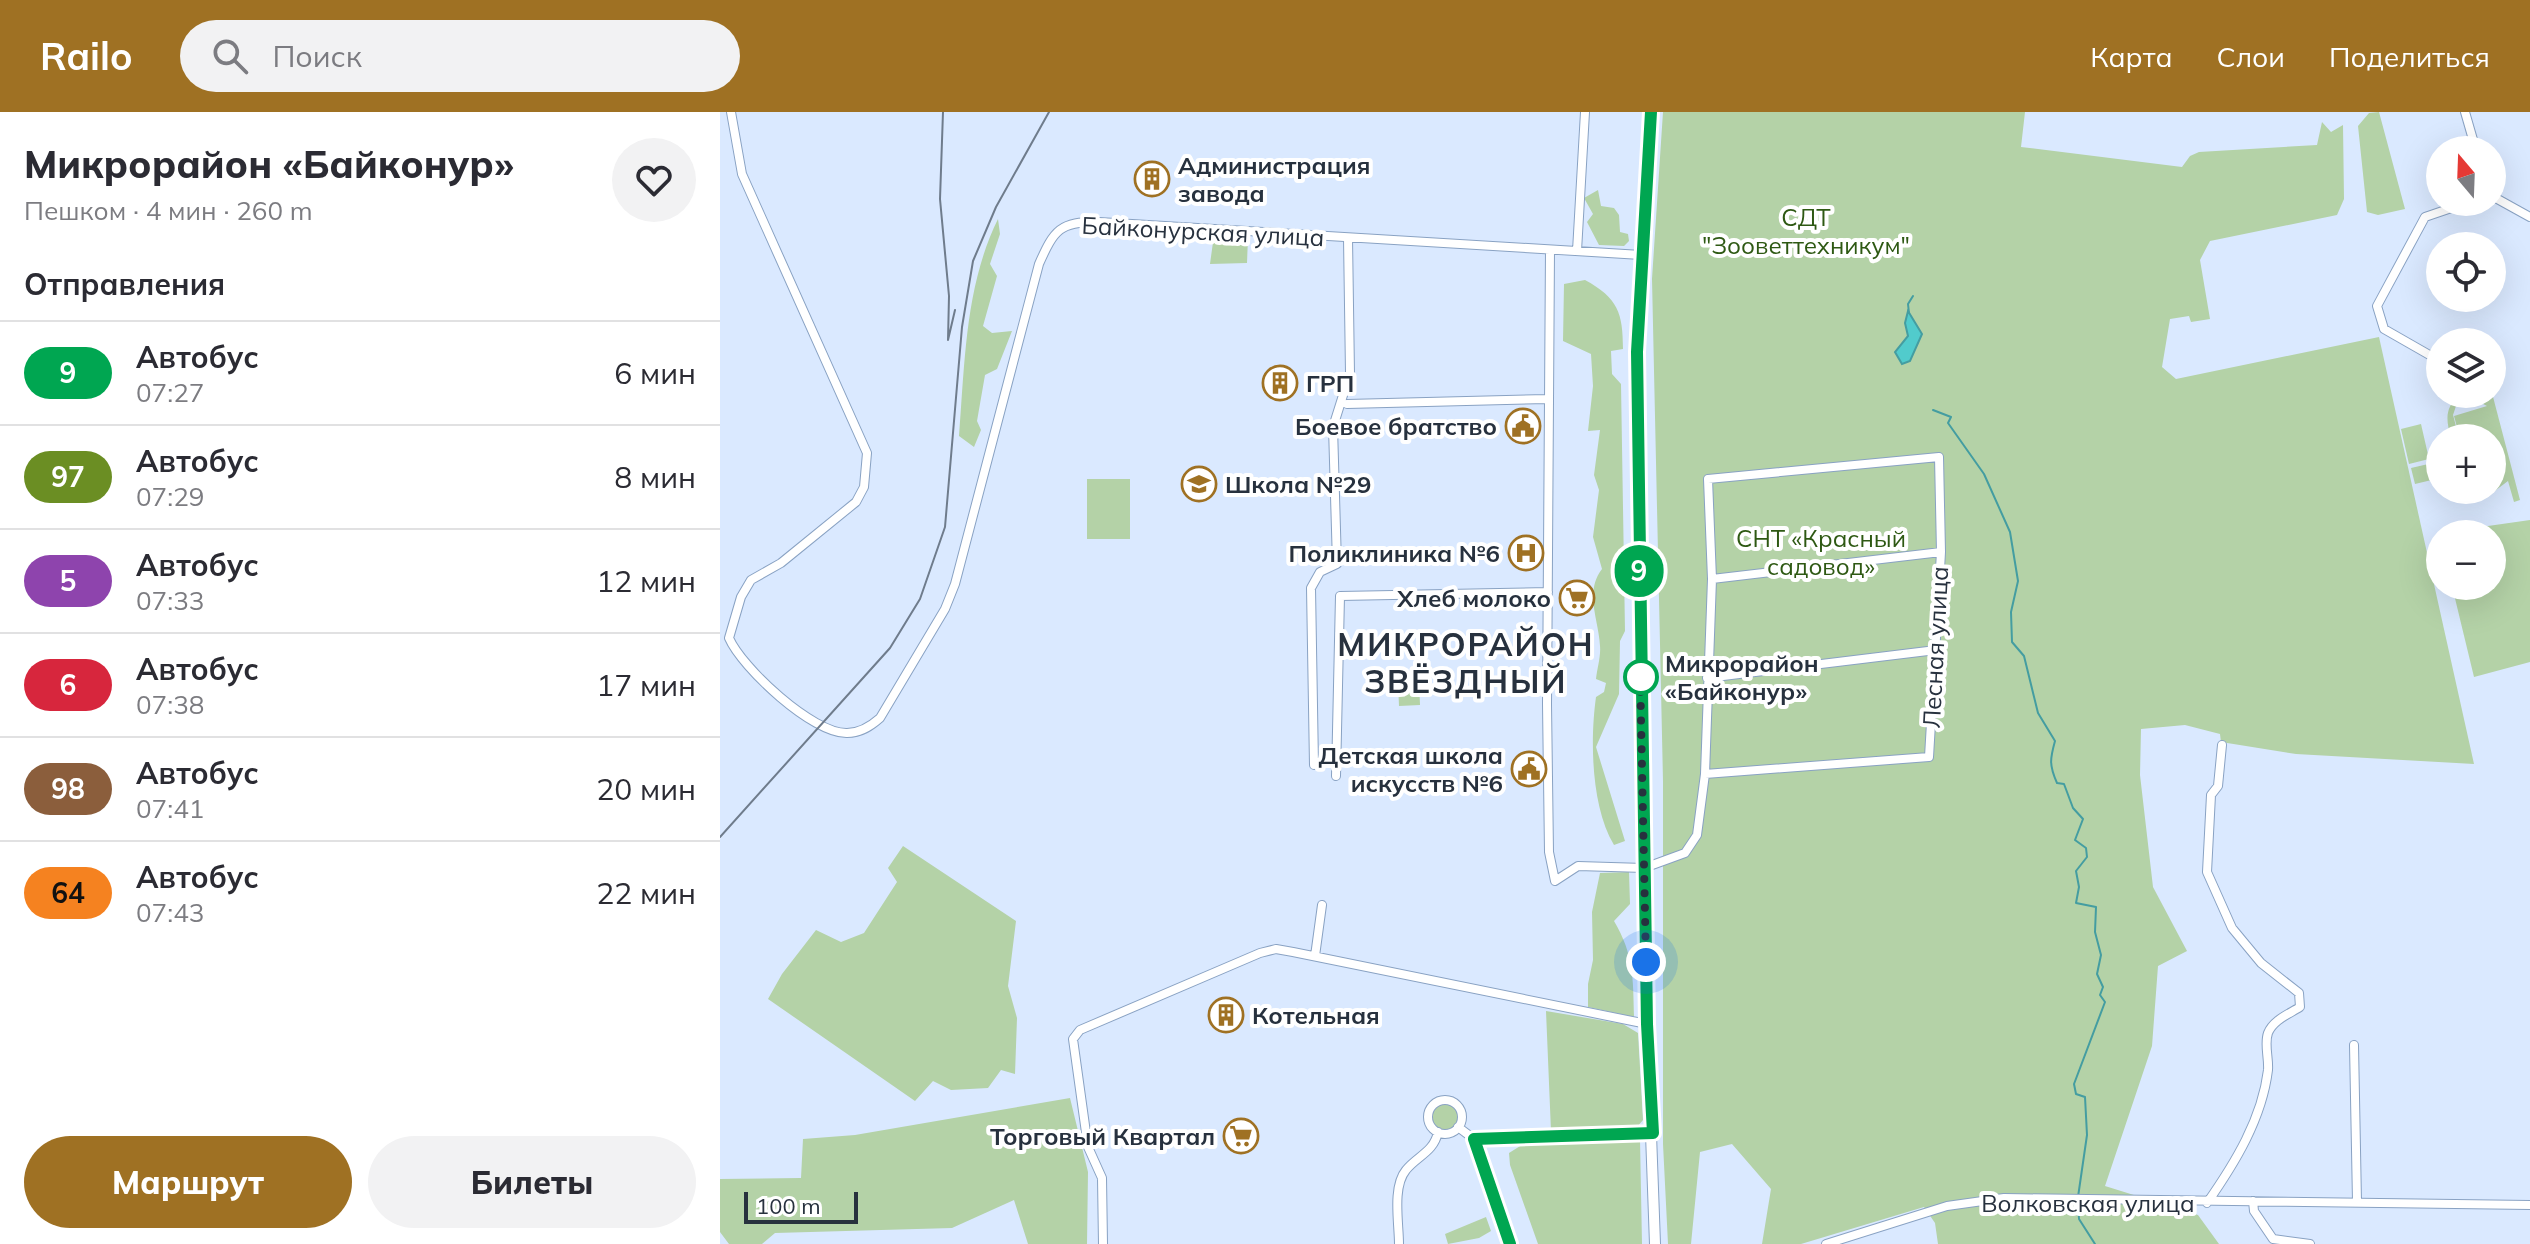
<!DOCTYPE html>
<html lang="ru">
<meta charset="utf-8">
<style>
:root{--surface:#fff;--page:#f2f2f3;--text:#2b2b33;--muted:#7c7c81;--line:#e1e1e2;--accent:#9f7123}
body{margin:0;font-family:Mulish,sans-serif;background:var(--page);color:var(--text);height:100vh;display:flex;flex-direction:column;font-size:30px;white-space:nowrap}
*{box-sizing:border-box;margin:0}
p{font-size:26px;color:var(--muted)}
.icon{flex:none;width:44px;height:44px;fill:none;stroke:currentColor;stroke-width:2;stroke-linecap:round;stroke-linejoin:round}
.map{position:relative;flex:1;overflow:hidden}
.side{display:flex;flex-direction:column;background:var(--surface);width:720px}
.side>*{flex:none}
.badge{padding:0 16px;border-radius:26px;font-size:28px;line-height:52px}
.needle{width:52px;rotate:341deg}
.controls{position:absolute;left:1706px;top:24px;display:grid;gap:16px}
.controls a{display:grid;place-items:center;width:80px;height:80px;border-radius:50%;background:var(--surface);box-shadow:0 8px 32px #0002;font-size:40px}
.scale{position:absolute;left:24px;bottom:20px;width:114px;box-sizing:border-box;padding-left:8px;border:4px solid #27313e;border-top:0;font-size:22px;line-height:28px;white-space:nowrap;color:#27313e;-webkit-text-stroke:6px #fff;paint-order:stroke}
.you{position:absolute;width:40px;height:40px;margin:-20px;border:6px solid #fff;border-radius:50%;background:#1a73e8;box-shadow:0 0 0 12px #1a73e833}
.map>.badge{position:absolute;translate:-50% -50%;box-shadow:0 0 0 4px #fff}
h2{padding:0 24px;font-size:30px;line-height:72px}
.round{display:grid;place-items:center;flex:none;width:84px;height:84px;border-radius:42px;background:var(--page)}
.summary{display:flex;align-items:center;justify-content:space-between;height:136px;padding:0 24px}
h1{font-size:38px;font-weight:800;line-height:60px}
.cta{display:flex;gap:16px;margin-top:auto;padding:16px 24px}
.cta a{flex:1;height:92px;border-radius:48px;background:var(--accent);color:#fff;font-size:32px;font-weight:800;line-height:92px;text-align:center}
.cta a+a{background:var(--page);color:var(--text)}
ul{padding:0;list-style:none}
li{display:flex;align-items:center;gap:24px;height:104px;padding:0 24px;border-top:2px solid var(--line)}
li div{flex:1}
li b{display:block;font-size:30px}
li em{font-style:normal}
li .badge{min-width:88px;font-weight:700;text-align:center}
header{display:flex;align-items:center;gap:48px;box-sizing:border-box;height:112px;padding:0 40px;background:var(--accent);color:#fff}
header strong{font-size:38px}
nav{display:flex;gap:44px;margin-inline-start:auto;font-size:28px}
.search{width:560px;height:72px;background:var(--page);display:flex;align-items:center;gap:20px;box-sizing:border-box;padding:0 28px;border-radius:44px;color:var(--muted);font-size:30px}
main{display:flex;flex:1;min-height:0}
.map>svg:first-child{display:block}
</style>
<header>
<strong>Railo</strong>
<div class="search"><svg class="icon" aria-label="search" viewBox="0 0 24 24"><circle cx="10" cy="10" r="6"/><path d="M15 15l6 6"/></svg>Поиск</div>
<nav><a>Карта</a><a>Слои</a><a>Поделиться</a></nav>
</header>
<main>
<section class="side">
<div class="summary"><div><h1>Микрорайон «Байконур»</h1><p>Пешком · 4 мин · 260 m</p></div><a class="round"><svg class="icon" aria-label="heart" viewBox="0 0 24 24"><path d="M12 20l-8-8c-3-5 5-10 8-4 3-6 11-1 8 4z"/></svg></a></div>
<h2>Отправления</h2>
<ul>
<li><span class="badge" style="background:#00a651;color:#fff">9</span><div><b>Автобус</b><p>07:27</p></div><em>6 мин</em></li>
<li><span class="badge" style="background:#6b8e23;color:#fff">97</span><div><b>Автобус</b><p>07:29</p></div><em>8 мин</em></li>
<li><span class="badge" style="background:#8e44ad;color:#fff">5</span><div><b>Автобус</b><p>07:33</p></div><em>12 мин</em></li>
<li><span class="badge" style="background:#d7263d;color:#fff">6</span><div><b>Автобус</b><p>07:38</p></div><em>17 мин</em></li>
<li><span class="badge" style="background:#8b5e3c;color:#fff">98</span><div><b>Автобус</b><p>07:41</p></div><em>20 мин</em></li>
<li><span class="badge" style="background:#f58220;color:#111">64</span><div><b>Автобус</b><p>07:43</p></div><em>22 мин</em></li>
</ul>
<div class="cta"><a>Маршрут</a><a>Билеты</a></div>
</section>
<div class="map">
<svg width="1810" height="1132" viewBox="0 0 1810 1132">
<rect width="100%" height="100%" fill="#dae9ff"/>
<path fill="#b4d2a7" d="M943 0H1305L1301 35 1462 55 1470 44 1479 40 1597 33 1602 10 1611 20 1623 13 1624 87 1617 103 1490 129 1480 148 1490 207 1471 210 1469 204 1450 207 1442 255 1456 267 1659 225 1754 652 1576 642 1501 630 1500 622 1465 613 1421 617 1420 663 1433 775 1467 839 1438 854 1432 934 1385 1074 1478 1103 1499 1132H1218L1215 1111 1204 1095 1081 1132H1042L1051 1077 1012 1032 980 1040 971 1132H948L943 1032V669L932 167Z
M1659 0 1685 97 1658 103 1647 100 1638 14 1649 1Z
M878 78 881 94 894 96 899 103 900 120 908 122 909 129 904 134 879 133 867 110 873 102 864 86Z
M278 107 280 122 270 152 277 164 263 214 272 221 292 219 277 257 265 263 257 309 261 318 254 335 239 324C245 250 245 174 278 107Z
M494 123 528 125 527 151 490 152Z
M865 168C898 186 903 201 903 237L891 239 892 262 901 272 905 519 900 529 899 582 876 635 905 729 894 733C871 695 870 628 876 585L884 580 886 571 876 567C877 557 881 544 880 534 879 509 864 480 882 457L873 425 879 378 874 363 880 318 868 319 873 274 871 242 843 229 844 172Z
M1772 281 1800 388 1794 390 1788 369 1772 381 1752 378H1772L1784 360 1772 362V326H1740L1734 304 1767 294 1752 286 1736 294 1733 303 1739 326H1731C1726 308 1724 295 1741 282Z
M1701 312 1709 347 1689 352 1681 317Z
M1717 350 1720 366 1695 372 1691 356Z
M367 367H410V427H367Z
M1810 408V550L1754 565 1732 474H1772V422H1720V426L1719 421Z
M699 569 700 593 679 594 678 570Z
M183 734 296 809 288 874 297 906 295 962 281 958 268 976 231 978 213 969 195 989 48 887 62 862 96 818 121 830 144 821 177 770 168 756Z
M909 760 910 792 894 809C914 843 913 866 914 905L868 895V872L873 848 872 800 880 761Z
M826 899 903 912 918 921 923 1008 917 1015 831 1019Z
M350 986 368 1060 367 1132H308L294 1088 232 1116 55 1121 42 1132H9L0 1120V1067L81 1066 83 1027 135 1023Z
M712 1005a13 13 0 1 1 26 0a13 13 0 1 1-26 0Z
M920 1027 922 1132H818L790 1053 789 1041 805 1031Z
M766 1105 771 1119 759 1126 728 1132 725 1122Z"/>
<path fill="#51cbcc" stroke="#449da1" stroke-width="2" d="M1188 199 1202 222 1190 249 1182 252 1175 240 1188 224 1185 211Z"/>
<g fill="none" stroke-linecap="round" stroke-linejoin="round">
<path stroke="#449da1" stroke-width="2" d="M1189 201 1188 192 1193 184
M1213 298 1231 305 1228 311 1264 362 1290 420 1298 469 1291 500 1292 530 1304 544 1318 601 1335 629C1330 647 1329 653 1337 671L1344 672 1353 696 1363 707 1355 728 1366 736 1367 745 1356 759 1359 775 1356 791 1376 795 1375 820 1381 843 1377 862 1383 875 1380 883 1385 890 1354 972 1356 982 1365 985 1367 1023 1358 1085
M1358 1091 1359 1107 1375 1132"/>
<g stroke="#89a2c3" stroke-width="10">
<path id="minor" d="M11 0 22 62 147 341 144 375 136 390 61 451 31 468 21 485 9 526C22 556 93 622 127 621 141 621 151 614 160 606L225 497 235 472 319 152C334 118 340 109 379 110L921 143
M1745 0 1756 38
M1772 84 1810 105
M830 138 827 592 829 740 835 769 858 754 924 756 965 741 977 723 985 662 992 467 988 367 1219 345 1221 440 1209 645 985 662
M857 139 865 0
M1720 249 1664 217 1657 194 1705 105 1749 90
M627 292 827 287
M992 467 1221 440
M987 566 1216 538
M594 653 591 476 600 460 617 452 613 315 630 261 628 126
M616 664 620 484 828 480
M595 844 602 793
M1634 933 1637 1090
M708 1005a17 17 0 1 1 34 0a17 17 0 1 1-34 0Z
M738 1015 754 1027 933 1021
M1533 1089 1534 1099 1553 1127 1590 1132
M1487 1091C1515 1051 1542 1007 1548 958 1549 946 1544 932 1548 921 1553 908 1569 902 1580 895L1579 881 1541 851 1512 816 1487 760 1491 683 1498 674 1502 633
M383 1132 382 1066 368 1035 353 927 360 918 540 841 556 837 573 840 927 912
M679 1132C679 1111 672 1075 686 1058 697 1044 714 1040 718 1020
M1106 1132 1227 1094 1284 1086 1810 1093"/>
</g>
<g stroke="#89a2c3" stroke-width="12">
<path id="major" d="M932 0 917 243 927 912 935 1132"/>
</g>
<use href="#minor" stroke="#fff" stroke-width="8"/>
<use href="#major" stroke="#fff" stroke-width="10"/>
<path stroke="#6f7c8c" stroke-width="2" d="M223 0 220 87 229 184 228 228 235 198
M0 725 170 536 200 487 225 415 242 215 253 149 276 95 329 0"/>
</g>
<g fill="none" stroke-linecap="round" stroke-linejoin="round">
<g stroke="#fff" stroke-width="18">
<path id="line" d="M790 1132 754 1027 933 1021 927 912 917 240 931 0"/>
</g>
<use href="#line" stroke="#00a651" stroke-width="12"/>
<path stroke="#27313e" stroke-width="8" stroke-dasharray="0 14.4" d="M921 565 920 558 926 850"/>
</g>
<defs>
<g id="building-ring" transform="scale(1.8)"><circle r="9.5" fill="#fff" stroke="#9f7123" stroke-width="1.5"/><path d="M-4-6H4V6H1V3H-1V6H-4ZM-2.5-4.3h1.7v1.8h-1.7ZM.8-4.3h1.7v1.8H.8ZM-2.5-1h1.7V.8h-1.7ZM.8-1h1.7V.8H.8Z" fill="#9f7123"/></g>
<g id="civic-ring" transform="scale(1.8)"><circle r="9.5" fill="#fff" stroke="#9f7123" stroke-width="1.5"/><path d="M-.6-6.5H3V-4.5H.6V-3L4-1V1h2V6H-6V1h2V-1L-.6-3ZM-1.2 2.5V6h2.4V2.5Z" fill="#9f7123"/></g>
<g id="school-ring" transform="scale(1.8)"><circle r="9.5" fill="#fff" stroke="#9f7123" stroke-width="1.5"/><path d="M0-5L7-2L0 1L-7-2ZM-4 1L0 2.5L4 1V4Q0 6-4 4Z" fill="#9f7123"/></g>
<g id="hospital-ring" transform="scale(1.8)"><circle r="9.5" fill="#fff" stroke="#9f7123" stroke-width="1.5"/><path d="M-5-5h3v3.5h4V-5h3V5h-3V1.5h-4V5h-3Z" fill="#9f7123"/></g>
<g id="supermarket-ring" transform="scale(1.8)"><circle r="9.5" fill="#fff" stroke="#9f7123" stroke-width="1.5"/><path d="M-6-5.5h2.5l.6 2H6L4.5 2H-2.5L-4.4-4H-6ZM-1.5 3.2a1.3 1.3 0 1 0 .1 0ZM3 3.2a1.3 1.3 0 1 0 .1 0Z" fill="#9f7123"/></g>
</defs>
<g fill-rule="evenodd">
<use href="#building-ring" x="432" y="67"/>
<use href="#building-ring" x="560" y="271"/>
<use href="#civic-ring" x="803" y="314"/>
<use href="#school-ring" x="479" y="372"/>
<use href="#hospital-ring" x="806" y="441"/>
<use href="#supermarket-ring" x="857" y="486"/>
<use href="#civic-ring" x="809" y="657"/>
<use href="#building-ring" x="506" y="903"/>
<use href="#supermarket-ring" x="521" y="1024"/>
</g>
<circle fill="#fff" stroke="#00a651" stroke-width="4" cx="921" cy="565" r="16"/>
<g text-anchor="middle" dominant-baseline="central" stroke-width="8" stroke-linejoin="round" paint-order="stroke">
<g font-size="24" font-weight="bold" fill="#27313e" stroke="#fff" text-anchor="end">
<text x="458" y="53" text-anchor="start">Администрация<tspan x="458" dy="28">завода</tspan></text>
<text x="586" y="271" text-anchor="start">ГРП</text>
<text x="777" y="314">Боевое братство</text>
<text x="505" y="372" text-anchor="start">Школа №29</text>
<text x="780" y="441">Поликлиника №6</text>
<text x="831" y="486">Хлеб молоко</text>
<text x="783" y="643">Детская школа<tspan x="783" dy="28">искусств №6</tspan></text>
<text x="532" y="903" text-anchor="start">Котельная</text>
<text x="495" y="1024">Торговый Квартал</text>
</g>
<g font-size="24" fill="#2e5913" stroke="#fff">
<text x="1086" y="105">СДТ<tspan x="1086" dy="28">"Зооветтехникум"</tspan></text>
<text x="1101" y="426">СНТ «Красный<tspan x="1101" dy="28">садовод»</tspan></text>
</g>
<g font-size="24" fill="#27313e" stroke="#fff">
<text transform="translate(483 119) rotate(3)">Байконурская улица</text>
<text transform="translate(1215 535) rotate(-87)">Лесная улица</text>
<text x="1368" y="1091">Волковская улица</text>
</g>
<g font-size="24" font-weight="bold" fill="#27313e" stroke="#fff" text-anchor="start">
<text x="945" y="551">Микрорайон<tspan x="945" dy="28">«Байконур»</tspan></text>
</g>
<g font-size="32" font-weight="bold" letter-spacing="2" fill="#27313e" stroke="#fff">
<text x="746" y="532">МИКРОРАЙОН<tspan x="746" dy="37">ЗВЁЗДНЫЙ</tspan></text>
</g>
</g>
</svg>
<div class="controls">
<a><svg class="needle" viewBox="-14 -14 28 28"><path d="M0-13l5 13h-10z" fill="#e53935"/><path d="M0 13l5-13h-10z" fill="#7c7c81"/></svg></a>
<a><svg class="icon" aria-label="locate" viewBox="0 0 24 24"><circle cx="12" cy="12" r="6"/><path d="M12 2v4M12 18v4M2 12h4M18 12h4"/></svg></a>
<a><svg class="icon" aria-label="layers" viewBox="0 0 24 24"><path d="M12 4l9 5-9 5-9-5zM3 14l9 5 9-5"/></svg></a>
<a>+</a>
<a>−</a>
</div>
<div class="scale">100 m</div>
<div class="you" style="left:926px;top:850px"></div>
<b class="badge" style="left:919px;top:459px;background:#00a651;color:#fff">9</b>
</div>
</main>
